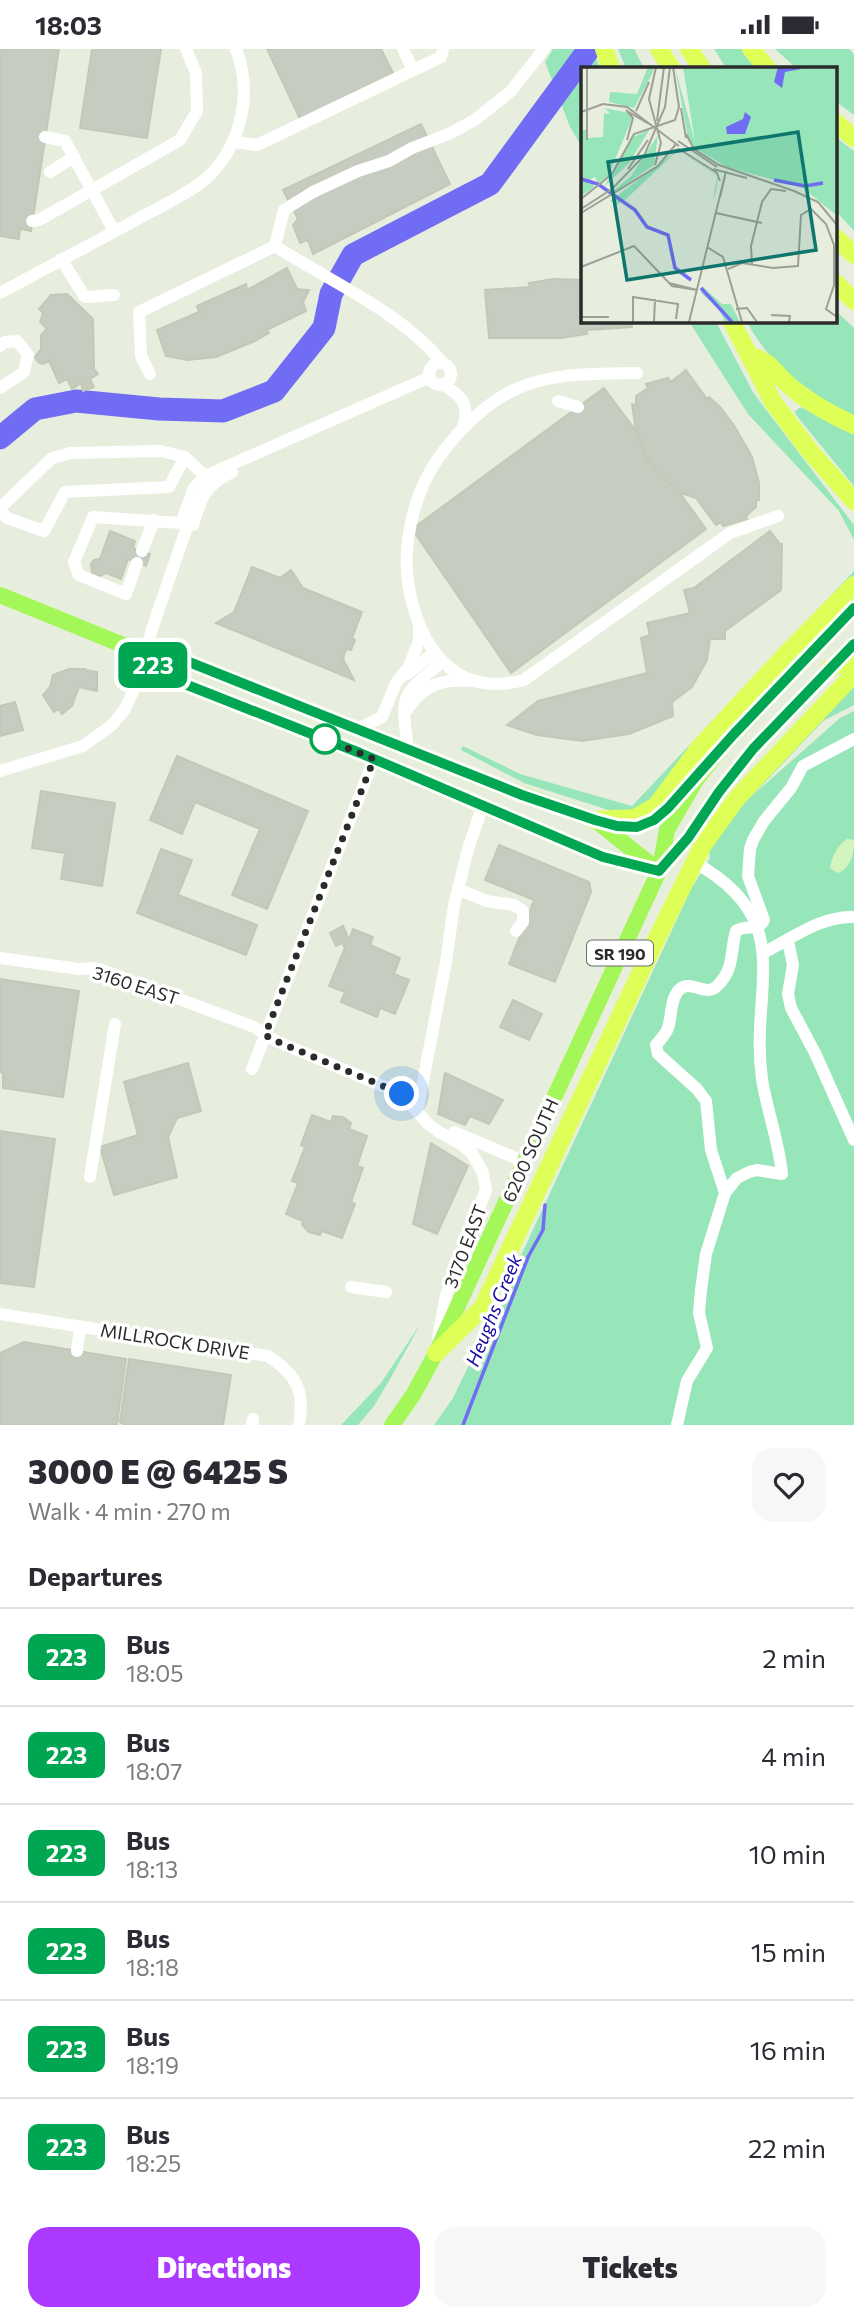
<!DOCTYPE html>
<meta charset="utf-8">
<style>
:root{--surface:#fff;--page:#f7f7f7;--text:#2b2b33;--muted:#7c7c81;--line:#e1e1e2;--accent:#ab39ff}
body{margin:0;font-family:Commissioner,sans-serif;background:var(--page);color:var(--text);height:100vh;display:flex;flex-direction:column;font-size:26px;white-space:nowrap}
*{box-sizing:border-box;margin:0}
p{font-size:23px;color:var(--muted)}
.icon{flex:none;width:38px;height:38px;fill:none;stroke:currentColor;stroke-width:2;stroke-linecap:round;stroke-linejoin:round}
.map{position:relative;height:1376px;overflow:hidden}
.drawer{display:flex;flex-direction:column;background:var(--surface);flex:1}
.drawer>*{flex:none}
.badge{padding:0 14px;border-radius:10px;font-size:24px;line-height:46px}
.you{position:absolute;width:35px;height:35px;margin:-18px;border:5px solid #fff;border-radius:50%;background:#1a73e8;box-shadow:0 0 0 10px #1a73e833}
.map>.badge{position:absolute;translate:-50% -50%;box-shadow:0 0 0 4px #fff}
h2{padding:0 28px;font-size:26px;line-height:63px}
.round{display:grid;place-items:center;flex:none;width:74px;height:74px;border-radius:21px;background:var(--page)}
.headline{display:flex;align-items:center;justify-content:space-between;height:119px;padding:0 28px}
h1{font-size:33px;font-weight:800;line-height:52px}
.primary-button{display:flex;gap:14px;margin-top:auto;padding:14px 28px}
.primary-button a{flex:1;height:80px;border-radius:21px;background:var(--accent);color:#fff;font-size:28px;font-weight:800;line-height:80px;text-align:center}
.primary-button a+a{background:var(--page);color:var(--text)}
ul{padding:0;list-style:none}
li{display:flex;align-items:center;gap:21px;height:98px;padding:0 28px;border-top:2px solid var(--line)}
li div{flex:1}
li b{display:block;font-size:26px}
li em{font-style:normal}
li .badge{min-width:77px;font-weight:700;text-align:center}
.status{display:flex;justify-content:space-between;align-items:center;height:49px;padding:0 35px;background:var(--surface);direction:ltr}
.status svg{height:19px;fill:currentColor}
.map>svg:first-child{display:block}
</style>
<div class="status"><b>18:03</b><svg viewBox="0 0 49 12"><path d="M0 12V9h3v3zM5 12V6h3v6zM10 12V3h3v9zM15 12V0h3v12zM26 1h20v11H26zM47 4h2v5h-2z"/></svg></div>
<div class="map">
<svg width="854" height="1376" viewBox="0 0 854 1376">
<rect width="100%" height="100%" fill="#e8eedd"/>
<path fill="#97e6b9" d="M553 0H593L600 19H583V100L570 78 545 13Z
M618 0H634L644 19H626Z
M714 0H741L759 19H726Z
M775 0H849L854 5V66L835 52V19H796Z
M835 88 854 102V182L835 161Z
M835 261 854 279V368C810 343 770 318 746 271H835Z
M688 271H715L754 345 854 476V491L839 462 748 365Z
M801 358 854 386V437L796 366 795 362Z
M854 522V531L648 757 621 765 524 734 461 701 463 697 520 725 632 757Z
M854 634V656L823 672 754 745 840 669 854 662V1376H434L453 1349 499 1254 691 840 710 809 709 803 746 746Z
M421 1274 390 1330 374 1357 358 1376H341L381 1334Z"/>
<path fill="#d4f4bf" d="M847 790 854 791C854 804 851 819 838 824L830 819C831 809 838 795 847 790Z"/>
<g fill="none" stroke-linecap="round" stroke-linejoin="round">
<path stroke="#706cf4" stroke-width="3.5" d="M463 1376 528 1208 543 1181 545 1156"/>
<path stroke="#706cf4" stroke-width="23" d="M0 389 35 360 76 352 159 360 223 362 274 342 324 279 331 245 353 206 490 135 589 0"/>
</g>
<path fill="#c7ccc0" stroke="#c2c9b6" stroke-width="2" d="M0 0H59L31 182 20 180 19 190 0 187Z
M92 0H161L147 89 80 79Z
M267 0H381L393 24 300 70Z
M421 75 450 135 313 205 308 191 300 194 293 176 298 170 283 141Z
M287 219 297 240 309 241 303 253 306 262 267 281 269 284 255 292 216 308 187 311 166 307 157 281 199 263 197 257 246 235 247 241Z
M553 230 583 231V271H631L632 278 587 281V285L561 289H489L485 241 530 238 529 234Z
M67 245 93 270 94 320 98 325 90 330 94 338 83 342 81 334 72 340 67 330 59 334 49 312 43 315 38 313 35 308 41 300V286L47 280 40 273 43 264 39 260 51 246Z
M686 321 707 350 709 348 721 359 735 378 752 408 759 434V451H756V458L746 467 747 470 723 477 721 473 716 476 696 449 679 443 664 430 648 411 636 382 632 355 636 356V347L648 339 646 335 668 329 671 333Z
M604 339 636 382 648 411 664 430 679 443 706 480 511 624 412 480Z
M110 482 135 492 133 499 150 505 146 517 128 510 121 530 106 524 97 528 92 525 91 515 94 511 100 510Z
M770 482 780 495H782L781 541 725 582V590H710L707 611 692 638 672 653 673 667 629 685 582 692 537 686 507 676 538 652 647 624 641 589 650 586 647 574 690 564 684 541 694 539Z
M252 518 280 529 291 521 303 539 362 563 352 589 355 591 351 601 346 600 343 610 354 631 216 574 234 563Z
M69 620H85V621L97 623V642L79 638 72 657 62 665 58 660 54 663 43 646 50 638 53 626Z
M15 653 23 681 0 687V657Z
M177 707 308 762 267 860 232 846 260 780 195 753 182 785 150 771Z
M41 742 115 754 102 837 61 830 65 804 32 799Z
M499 796 589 833 591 843 555 933 509 915 534 851 485 831Z
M161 800 192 811 178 846 257 876 246 906 137 864Z
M343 877 349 891 353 880 373 888 370 896 400 909 394 925 409 931 395 965 380 959 377 968 341 953 345 943 329 937 345 899 342 894 336 897 330 884Z
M0 930 79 942 63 1048 3 1039V1024L0 1023Z
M513 951 542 965 529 991 500 978Z
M188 1014 201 1062 177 1069 168 1088 177 1128 114 1146 100 1098 138 1086 124 1033Z
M445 1024 503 1051 489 1075 470 1067 465 1076 438 1065Z
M312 1066 331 1073 333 1067 343 1068 351 1074 349 1080 367 1087 357 1117 363 1119 351 1153 355 1155 342 1189 322 1182 320 1186 309 1183 302 1176 303 1172 286 1165 298 1134 292 1132 305 1098 301 1096Z
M0 1082 55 1090 34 1238 0 1234Z
M431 1094 468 1117 437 1185 413 1175Z
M24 1293 126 1310 117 1376H0V1304Z
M129 1310 231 1326 223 1376H125L120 1373Z"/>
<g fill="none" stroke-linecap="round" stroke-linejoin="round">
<path stroke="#fff" stroke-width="12" d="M403 0 413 21
M45 88 65 92 114 182
M234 93 257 96 441 8 443 0
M50 123 74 108
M32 172 39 171 180 91 197 62 196 24 186 0
M275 197C331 233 401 263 443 314
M61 210 85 248 114 246
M0 244 175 150C183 145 191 141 198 136 240 105 254 47 236 0
M0 297 5 293 17 292 28 306 24 323 0 339
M429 325a11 11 0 1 1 22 0a11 11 0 1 1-22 0Z
M637 324C596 325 554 323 516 340 476 358 432 407 418 449 409 474 404 506 408 533 418 596 453 650 524 631L730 484 778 467
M150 325 141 307 139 263 275 197 284 161 313 143 358 122 389 112 412 99 451 84 476 70 511 42 544 0
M441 335C462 346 470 355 463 378
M558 352 578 358
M0 459 51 410 69 404 161 402 185 408 205 427
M0 461 7 469 44 482 65 443 169 438 185 408
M193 476C202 446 205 437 232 423
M142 502 154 471
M137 514 126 545 79 526 74 513 93 468 181 474 194 439 205 427 430 328
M407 625 435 603
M407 661C421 638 441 629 468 632
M358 680 382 668 396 634 408 619 419 592V578
M408 700C401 646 399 648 441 614
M0 722 83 697 112 676 125 660 138 631 152 580 188 475
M458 840 486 852 514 856 523 862V873L516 882
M788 892 793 916 788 945 791 959 815 1004 854 1091
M763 904C791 890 822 866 854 868
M0 909 79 920 90 919 102 921 254 978 276 992 402 1045 427 1074 439 1083 461 1095 472 1104 483 1124 486 1141 446 1246 438 1289
M252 1020 374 710
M417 1063 446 913 454 856 468 800 483 756
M454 1083 525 1113
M90 1128 115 975
M725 1144 711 1101 706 1052 697 1040 658 1005 656 996C660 991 666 985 668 979 672 967 670 952 678 942 689 928 706 949 717 937 735 920 730 902 736 882 746 875 758 883 764 871L748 827 750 800 753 791 764 772 791 739 803 717 854 690
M351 1238 386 1243
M0 1265 268 1307C297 1326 305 1342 299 1376
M77 1302 80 1278
M252 1376 253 1370
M677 1376 687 1332 707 1299 699 1264 701 1241 706 1205 725 1144 737 1129 749 1123 757 1121 782 1125C779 1093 767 1062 762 1030 749 938 800 872 694 813"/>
<path stroke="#a3f759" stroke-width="16" d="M0 546 145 605H169L504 739 595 771 659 822
M145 605 162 626 360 704 603 808 652 820
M605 774C641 784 655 773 679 748
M660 819 667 781 696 731 723 697 854 559
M392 1376 413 1346 436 1304 659 822 688 789 719 743 753 700 854 595"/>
<path stroke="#deff57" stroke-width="18" d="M604 0 611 19
M659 0 671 19
M689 0 702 19
M751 0 767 19
M835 73 854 89
M835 188 854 206
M835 233 854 252
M731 271 773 353 809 401 854 452
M750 307C770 311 777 327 792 339 811 355 832 366 854 376
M829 620 854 607
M595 771 635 769 656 757 699 699 787 604 854 536
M436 1304 482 1259 655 893 703 796 737 749 854 625"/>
</g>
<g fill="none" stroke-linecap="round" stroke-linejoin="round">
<g stroke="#fff" stroke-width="16">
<path id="line" d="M854 559 733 686 668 759 654 771 637 778 617 777 595 771 522 746 169 605 145 606 162 626 360 704 603 808 659 822 688 789 719 743 753 700 854 595"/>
</g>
<use href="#line" stroke="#00a651" stroke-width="10"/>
<path stroke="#2b2b2b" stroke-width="7" stroke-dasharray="0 12.6" d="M325 690 374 710 265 986 276 992 402 1045"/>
</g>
<circle fill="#fff" stroke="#00a651" stroke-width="3.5" cx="325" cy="690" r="14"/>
<g text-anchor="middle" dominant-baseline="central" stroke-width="7" stroke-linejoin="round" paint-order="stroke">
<rect fill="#fff" stroke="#6b6b6b" stroke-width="2" x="587" y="891.5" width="66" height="25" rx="5"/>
<g font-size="16" font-weight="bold" fill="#2b2b2b">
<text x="620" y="904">SR 190</text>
</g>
<g font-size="18" fill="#2b2b2b" stroke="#fff">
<text transform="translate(136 936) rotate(18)">3160 EAST</text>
<text transform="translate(530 1101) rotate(-66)">6200 SOUTH</text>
<text transform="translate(465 1197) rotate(-69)">3170 EAST</text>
<text transform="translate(175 1292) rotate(9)">MILLROCK DRIVE</text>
</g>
<g font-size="19" font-style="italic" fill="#1808a3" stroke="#fff">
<text transform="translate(493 1261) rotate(-68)">Heughs Creek</text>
</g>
</g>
<g transform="translate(581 18)">
<rect width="256" height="256" fill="#e8eedd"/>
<path d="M67 0H73L71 7 53 41 28 35 29 25 56 27ZM94 0 114 75 102 0H255V148L222 121 146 100 114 81 107 71ZM23 41 48 46 51 52 27 109 17 116 14 110 10 112 13 120 0 129V63H5V71L22 70 23 45 25 47 29 46ZM69 62 48 96 23 120 50 71ZM77 68 73 98 18 136 50 109ZM97 83 44 133 35 138 29 134 97 83 137 109 135 125 132 134 136 109ZM121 219 141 237H150L159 255H144L138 242 120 226Z" fill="#97e6b9"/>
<path d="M197 0H220V2L204 5 201 21 193 15ZM164 45 170 50 164 67H146L145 60 162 52Z" fill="#706cf4"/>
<path fill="none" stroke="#706cf4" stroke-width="3.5" d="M0 112 17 117 54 143 66 160 87 168 94 201 110 213M193 113 224 119 242 116M120 221 151 255"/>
<path fill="none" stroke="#9ca096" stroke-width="2" d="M6 0V42M100 41 105 71M45 43 52 51 46 73M46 44 68 57M55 44 68 15M0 45 22 37 46 40 98 79M76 54 83 0M105 67 113 82 138 98 216 125M6 73V44M97 74 136 100M92 84 98 82 136 106 139 114M74 98 80 76 68 32 75 0M47 102 67 73M132 102 166 111M213 124 237 135 256 158M139 130 144 109M0 132 31 107 53 67 94 53 98 40 92 0M0 142 31 122 63 89 84 40 89 0M0 146 77 99 95 77M135 146 181 156M126 180 142 190 161 255M171 198 170 179 181 135 190 122 205 124M0 200 53 179 91 219 116 223M147 202 161 196 192 201 217 199 220 148 230 142 245 157 253 178V218L245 242 256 250M88 216 116 223M155 242 166 241 176 255M190 248 209 249 208 255M0 250H28M52 255V230L97 237 95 252M73 255 74 232M108 255 145 104"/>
<path fill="#0f766e" fill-opacity="0.15" stroke="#0f766e" stroke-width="3.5" d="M217 65 235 183 46 213 27 95Z"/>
<rect width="256" height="256" fill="none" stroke="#2b2b2b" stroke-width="3.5"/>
</g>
</svg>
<div class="you" style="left:402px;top:1045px"></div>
<b class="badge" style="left:153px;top:616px;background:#00a651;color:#fff">223</b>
</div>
<section class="drawer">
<div class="headline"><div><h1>3000 E @ 6425 S</h1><p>Walk · 4 min · 270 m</p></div><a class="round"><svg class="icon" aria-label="heart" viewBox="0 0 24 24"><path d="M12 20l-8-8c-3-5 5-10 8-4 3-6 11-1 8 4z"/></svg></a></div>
<h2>Departures</h2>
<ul>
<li><span class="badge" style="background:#00a651;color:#fff">223</span><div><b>Bus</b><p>18:05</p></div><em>2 min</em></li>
<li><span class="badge" style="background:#00a651;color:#fff">223</span><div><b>Bus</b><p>18:07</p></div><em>4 min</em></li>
<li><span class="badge" style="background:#00a651;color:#fff">223</span><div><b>Bus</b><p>18:13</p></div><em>10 min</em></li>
<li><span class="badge" style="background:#00a651;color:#fff">223</span><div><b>Bus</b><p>18:18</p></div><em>15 min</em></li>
<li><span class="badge" style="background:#00a651;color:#fff">223</span><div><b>Bus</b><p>18:19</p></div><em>16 min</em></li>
<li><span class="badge" style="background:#00a651;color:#fff">223</span><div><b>Bus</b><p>18:25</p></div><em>22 min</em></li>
</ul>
<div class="primary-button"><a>Directions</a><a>Tickets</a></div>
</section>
